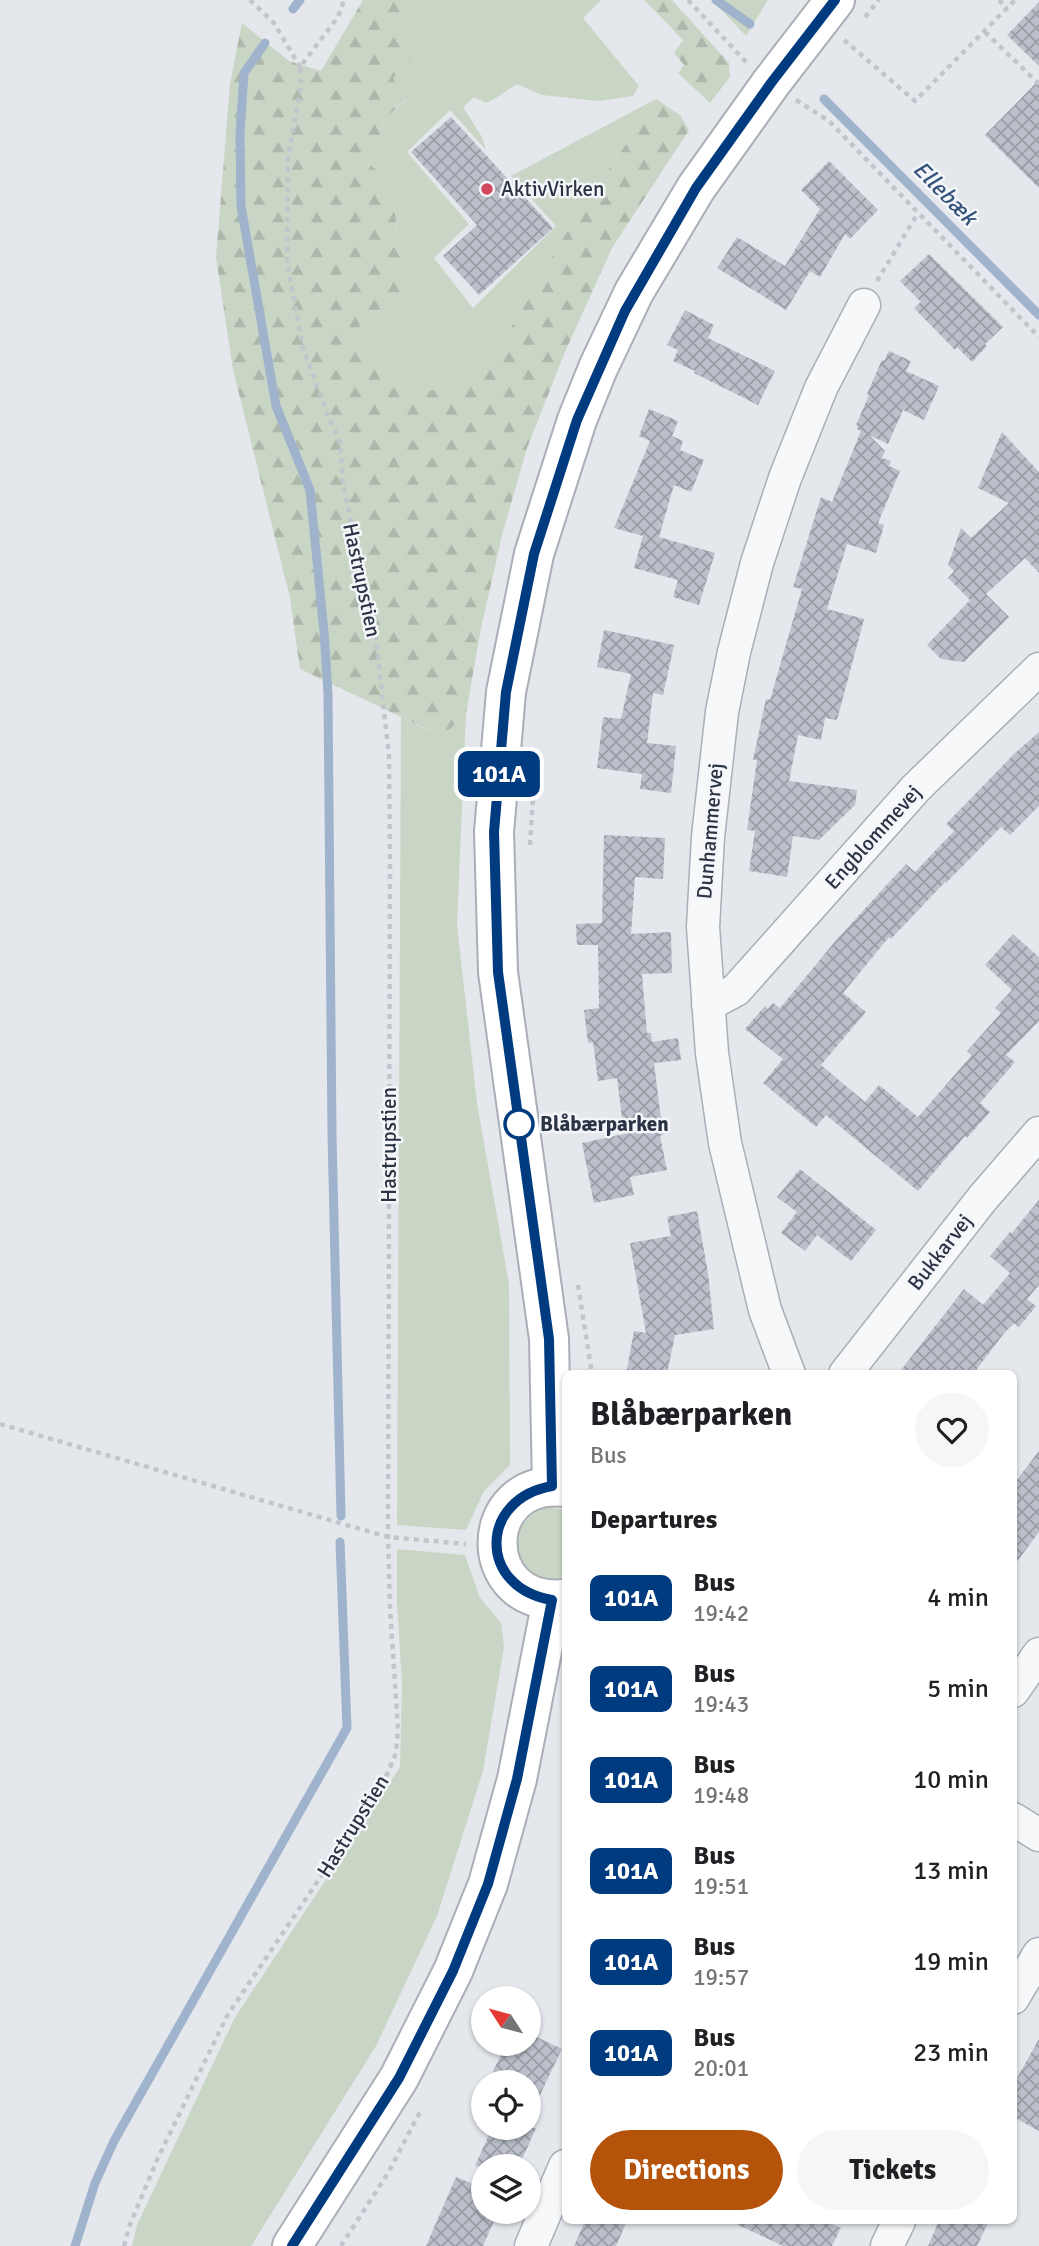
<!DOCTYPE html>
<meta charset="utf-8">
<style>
:root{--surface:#fff;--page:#f6f6f6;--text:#202124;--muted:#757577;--accent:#b45309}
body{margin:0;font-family:Signika,sans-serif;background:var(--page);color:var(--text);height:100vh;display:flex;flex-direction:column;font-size:26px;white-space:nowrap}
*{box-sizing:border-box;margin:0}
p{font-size:23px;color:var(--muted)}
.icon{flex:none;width:38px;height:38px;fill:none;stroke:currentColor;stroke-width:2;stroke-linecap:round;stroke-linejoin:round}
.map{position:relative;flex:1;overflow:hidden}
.drawer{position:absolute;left:562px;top:1370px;width:455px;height:854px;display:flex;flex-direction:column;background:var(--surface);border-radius:10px;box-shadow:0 2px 5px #0004}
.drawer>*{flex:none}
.badge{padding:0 14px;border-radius:10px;font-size:24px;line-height:46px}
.needle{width:46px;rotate:306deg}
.controls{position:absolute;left:471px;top:1986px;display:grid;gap:14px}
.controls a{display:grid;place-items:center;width:70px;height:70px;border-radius:50%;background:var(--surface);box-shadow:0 2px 5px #0004;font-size:35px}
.map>.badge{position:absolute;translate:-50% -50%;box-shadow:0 0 0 4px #fff}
h2{padding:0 28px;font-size:26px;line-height:63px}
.round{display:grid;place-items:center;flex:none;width:74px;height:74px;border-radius:37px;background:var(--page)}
.summary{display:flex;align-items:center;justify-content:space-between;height:119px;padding:0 28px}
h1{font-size:33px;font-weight:700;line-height:52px}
.cta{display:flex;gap:14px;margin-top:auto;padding:14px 28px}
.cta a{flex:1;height:80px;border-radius:42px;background:var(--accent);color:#fff;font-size:28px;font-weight:700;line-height:80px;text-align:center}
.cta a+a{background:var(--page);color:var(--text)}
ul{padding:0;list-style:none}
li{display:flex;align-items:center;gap:21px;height:91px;padding:0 28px}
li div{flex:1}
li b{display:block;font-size:26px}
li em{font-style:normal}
li .badge{min-width:77px;font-weight:700;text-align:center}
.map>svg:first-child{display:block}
</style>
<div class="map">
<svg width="1039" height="2246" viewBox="0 0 1039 2246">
<defs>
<pattern id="forest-firs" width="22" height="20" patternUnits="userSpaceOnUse" patternTransform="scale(1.75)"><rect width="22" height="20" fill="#c9d6c5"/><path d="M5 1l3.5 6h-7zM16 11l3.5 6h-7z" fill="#adb8ab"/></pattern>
<pattern id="building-cross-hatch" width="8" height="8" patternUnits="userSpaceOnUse" patternTransform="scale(1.75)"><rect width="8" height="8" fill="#bbc0ca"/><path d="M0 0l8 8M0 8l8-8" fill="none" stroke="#989da6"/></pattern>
</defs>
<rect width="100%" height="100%" fill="#e4e7ec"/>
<path fill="#c9d6c5" d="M412 0H601L583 18 639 86 633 96 599 101 541 95 517 84C506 90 498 98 486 103L474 97 463 107 482 137 486 150 450 110 407 152 469 224 434 258 473 308 556 226 511 176 656 99 559 244 513 324 491 357 458 386 421 392 387 367 359 333 360 312 385 310 406 265 393 244C395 232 398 220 394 209 388 194 383 196 383 177L369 163 377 144 385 119 406 100 393 78 398 42Z
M712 0H768L746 36Z
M466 714 457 925 477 1103 509 1284 510 1465 484 1491 466 1530 397 1525 401 717C433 732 437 741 466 714Z
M549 1507 565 1510V1577C516 1593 496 1520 549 1507Z
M397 1549 465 1555 480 1598 501 1623 504 1647 483 1771 437 1916 376 2046 251 2246H132L137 2225 234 2019 400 1767 402 1685 397 1601Z"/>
<path fill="url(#forest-firs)" d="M363 0H412L398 42 410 61 393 78 406 99 385 119 377 144 369 163 383 177C383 196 388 194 394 209 398 220 395 232 393 244L406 265 405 296 385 310 361 312 359 333 387 367 421 392 458 386 491 357 513 324 559 244 656 99 680 115 689 130 612 248 565 352 527 448 502 535 480 633 466 714 450 729 435 733 300 669 290 598 233 370 216 257 230 84 242 23 289 61 321 71Z
M644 0H672L729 63 730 77 710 103 678 73 684 65 674 53 683 40Z"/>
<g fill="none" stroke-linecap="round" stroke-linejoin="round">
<path stroke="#9fb4cc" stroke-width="9" d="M716 0 750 24
M293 9 300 0
M265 43 244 73 240 134 241 206 276 406 310 490 324 632 328 694 332 1135 341 1516
M824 99 1039 315
M75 2246 95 2183 114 2141 347 1728 340 1542"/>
</g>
<path fill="url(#building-cross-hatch)" d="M1039 2V66L1007 35Z
M1039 80V188L985 135Z
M451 117 553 228 479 295 443 256 477 225 411 152Z
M829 161 878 210 850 239 845 234 820 277 810 271 786 310 717 268 737 237 785 266 820 209 801 190Z
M929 254 1003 327 985 344 987 346 972 362 957 347 955 350 914 308 921 302 900 281Z
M685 310 714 325 708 338 775 371 758 405 694 373 695 371 673 361 678 350 667 345Z
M889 351 911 361 906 371 939 386 924 420 903 410 888 444 869 435 885 451 882 458 891 461 889 466 900 471 878 523 884 525 876 553 847 544 827 609 864 619 837 720 825 718 821 740 798 735 789 781 857 790 855 805 819 840 793 836 787 877 749 871 755 831 747 830 757 760H753L766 699 770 700 802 589 793 587 821 497 832 502 861 431 857 429 858 426 856 425 869 395 867 394 882 360 884 361Z
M649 409 678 421 672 436 683 441 680 450 704 460 691 492 674 485 659 537 715 553 699 605 673 597 678 580 634 568 643 536 614 528 650 441 639 436Z
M1002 432 1039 472V573L1025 558 986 594 1009 617 964 662 941 659 927 645 970 600 948 578 954 571 948 565 961 528 971 538 1009 503 978 488Z
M604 630 674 645 663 695 653 693 647 743 676 746 671 793 640 789 642 774 597 768 603 717 621 719 631 674 597 667Z
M1039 732V806L1010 835 1001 827 946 883 945 882 891 939 889 937 843 993 866 1012 821 1065 865 1102 879 1085 918 1117 972 1055 967 1051 1001 1013 995 1008 1012 990 985 965 1013 934 1039 957V1021L1006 1055 1015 1062 980 1103 990 1112 967 1138 965 1136 918 1191 826 1115 816 1127 763 1083 783 1059 745 1029 765 1006 768 1009 773 1003 780 1008 838 938 906 864 915 872 954 831 946 824 1014 754Z
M604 835 665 838 663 879 635 877 631 934 671 932 672 973 642 974 647 1033H651L652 1042 678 1038 681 1060 654 1063 663 1135 660 1136 667 1170 630 1177 634 1195 594 1203 582 1143 624 1134 617 1078 598 1081 593 1042 588 1043 584 1010 599 1008 598 945H577L576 924 602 923Z
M800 1169 876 1230 851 1261 817 1235 805 1251 781 1233 797 1212 777 1197Z
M1039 1200V1285L1027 1299 1036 1306 1019 1327 1014 1323 1005 1332 973 1374H898L964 1289 983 1305 1010 1273 990 1256 1010 1232 1012 1233Z
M697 1211 708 1273 714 1329 675 1335 667 1374H626L634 1331 646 1333 630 1243 671 1236 667 1217Z
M1039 1451V1532L1013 1567V1485Z
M528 2033 562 2049 528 2120V2082H488L506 2044H528Z
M1039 2039V2131L1013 2117V2085Z
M492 2128H536L519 2166H475Z
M456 2177 483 2188V2212H498L483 2246H426Z
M585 2221H627L616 2246H574Z
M730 2221H825L841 2228 832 2246H783Z
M939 2221H989L977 2246H928Z"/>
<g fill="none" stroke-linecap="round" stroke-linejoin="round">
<g stroke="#a9aeb7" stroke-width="35">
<path id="street" d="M708 1005 736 990 916 788 1039 669
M789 1374 765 1310 725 1143 712 1053 703 927 708 837 722 712 734 652 757 563 785 478 821 388 864 305
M845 1374 982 1199 1039 1133
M1013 1691 1039 1654
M1013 1819 1039 1835
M1013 1998 1039 1954
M531 2246 565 2166
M887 2246 899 2221"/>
</g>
<g stroke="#a9aeb7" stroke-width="42">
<path id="secondary" d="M552 1486 549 1339 498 972 494 832 506 692 534 554 577 420 598 368 634 292 696 188 771 83 835 0
M565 1487C475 1477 475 1609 565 1599
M292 2246 399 2078 453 1971 488 1884 517 1779 552 1600"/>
</g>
<path stroke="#c2c5cb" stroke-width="4.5" stroke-dasharray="5 5" stroke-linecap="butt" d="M250 0 274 23 300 67
M688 0 747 63
M999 0 1007 8
M865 17 879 0
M985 32 1039 84
M844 40 915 101 1015 0
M796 100 829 121 1039 337
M877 281 918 213
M530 845 533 798
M578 1285 592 1374
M0 1424 388 1537 466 1544
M124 2246 129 2227 157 2160 227 2016 383 1784 396 1753 398 1729 390 1608 388 1537 390 858 389 756 375 630 343 485 340 442 328 416 303 348 287 261 288 157 301 86 300 67 338 17 344 0
M341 2246 388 2173 422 2108"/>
<use href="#street" stroke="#f7f8fa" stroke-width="32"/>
<use href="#secondary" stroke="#fff" stroke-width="38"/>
</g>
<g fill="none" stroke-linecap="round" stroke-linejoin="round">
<g stroke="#fff" stroke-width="16">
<path id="line" d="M292 2246 399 2078 453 1971 488 1884 517 1779 552 1600C478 1588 478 1499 552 1486L549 1339 498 972 494 832 506 692 534 554 577 420 625 311 696 188 771 83 835 0"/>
</g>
<use href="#line" stroke="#003b80" stroke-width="10"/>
</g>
<circle fill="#d1495b" stroke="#f4f6f9" stroke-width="2.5" cx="487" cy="189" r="7"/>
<circle fill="#fff" stroke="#003b80" stroke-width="3.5" cx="519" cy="1124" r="14"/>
<g text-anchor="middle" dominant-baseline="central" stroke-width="5" stroke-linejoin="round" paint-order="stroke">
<g font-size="21" fill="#2b3445" stroke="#f4f6f9" text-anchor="start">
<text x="501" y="189">AktivVirken</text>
</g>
<g font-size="21" fill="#2b3445" stroke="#f4f6f9">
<text transform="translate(362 580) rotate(78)">Hastrupstien</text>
<text transform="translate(710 831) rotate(-85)">Dunhammervej</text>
<text transform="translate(873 837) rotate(-48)">Engblommevej</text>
<text transform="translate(389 1145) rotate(-90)">Hastrupstien</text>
<text transform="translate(940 1252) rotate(-52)">Bukkarvej</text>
<text transform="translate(353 1826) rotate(-58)">Hastrupstien</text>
</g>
<g font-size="21" font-weight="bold" fill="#2b3445" stroke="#f4f6f9" text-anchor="start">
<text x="540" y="1124">Blåbærparken</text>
</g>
<g font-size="23" font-style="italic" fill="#34527a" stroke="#f4f6f9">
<text transform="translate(945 193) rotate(45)">Ellebæk</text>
</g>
</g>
</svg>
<div class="controls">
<a><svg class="needle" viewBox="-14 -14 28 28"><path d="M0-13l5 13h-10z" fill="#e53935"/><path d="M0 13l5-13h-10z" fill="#757577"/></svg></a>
<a><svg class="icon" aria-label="locate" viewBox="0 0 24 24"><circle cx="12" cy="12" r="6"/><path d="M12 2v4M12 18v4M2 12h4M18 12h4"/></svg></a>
<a><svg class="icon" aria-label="layers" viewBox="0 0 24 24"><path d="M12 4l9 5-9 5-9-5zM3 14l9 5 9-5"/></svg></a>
</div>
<b class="badge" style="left:499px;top:774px;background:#003b80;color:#fff">101A</b>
<section class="drawer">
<div class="summary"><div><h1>Blåbærparken</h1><p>Bus</p></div><a class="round"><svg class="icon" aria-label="heart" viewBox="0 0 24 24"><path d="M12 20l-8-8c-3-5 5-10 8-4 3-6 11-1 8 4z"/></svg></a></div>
<h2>Departures</h2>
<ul>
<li><span class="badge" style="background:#003b80;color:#fff">101A</span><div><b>Bus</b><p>19:42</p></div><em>4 min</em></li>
<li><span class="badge" style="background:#003b80;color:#fff">101A</span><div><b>Bus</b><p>19:43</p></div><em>5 min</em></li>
<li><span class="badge" style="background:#003b80;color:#fff">101A</span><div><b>Bus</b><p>19:48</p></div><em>10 min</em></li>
<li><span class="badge" style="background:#003b80;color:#fff">101A</span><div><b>Bus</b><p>19:51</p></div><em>13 min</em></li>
<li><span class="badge" style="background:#003b80;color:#fff">101A</span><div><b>Bus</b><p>19:57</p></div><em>19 min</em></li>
<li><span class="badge" style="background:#003b80;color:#fff">101A</span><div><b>Bus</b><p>20:01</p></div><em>23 min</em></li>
</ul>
<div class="cta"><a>Directions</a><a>Tickets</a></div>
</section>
</div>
